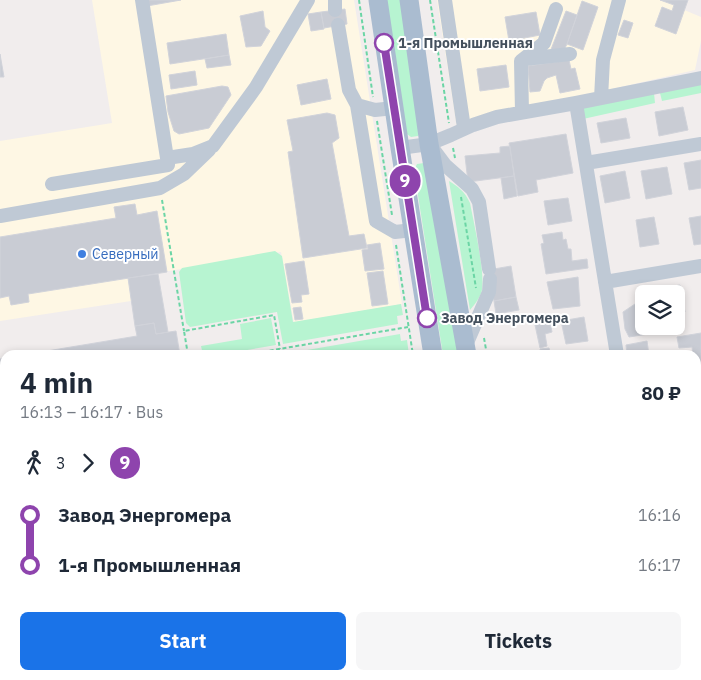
<!DOCTYPE html>
<meta charset="utf-8">
<style>
:root{--surface:#fff;--page:#f6f6f7;--text:#1f2937;--muted:#747a83;--accent:#1a73e8}
body{margin:0;font-family:"IBM Plex Sans",sans-serif;background:var(--page);color:var(--text);height:100vh;display:flex;flex-direction:column;font-size:19px;white-space:nowrap}
*{box-sizing:border-box;margin:0}
p{font-size:16px;color:var(--muted)}
.icon{flex:none;width:28px;height:28px;fill:none;stroke:currentColor;stroke-width:2;stroke-linecap:round;stroke-linejoin:round}
.map{position:relative;flex:1;overflow:hidden}
.side{position:absolute;left:0px;top:350px;width:701px;height:330px;display:flex;flex-direction:column;background:var(--surface);border-radius:15px 15px 0 0;box-shadow:0 2px 8px #0003}
.side>*{flex:none}
.badge{padding:0 10px;border-radius:16px;font-size:18px;line-height:32px}
.tools{position:absolute;left:635px;top:285px;display:grid;gap:10px}
.tools a{display:grid;place-items:center;width:50px;height:50px;border-radius:8px;background:var(--surface);box-shadow:0 2px 8px #0003;font-size:25px}
.map>.badge{position:absolute;translate:-50% -50%;box-shadow:0 0 0 2px #fff}
.legs{display:flex;align-items:center;gap:8px;height:55px;padding:0 20px;font-size:16px}
.legs p{margin-inline-start:auto}
.head{display:flex;align-items:center;justify-content:space-between;height:85px;padding:0 20px}
h1{font-size:28px;font-weight:700;line-height:38px}
.primary-button{display:flex;gap:10px;margin-top:auto;padding:10px 20px}
.primary-button a{flex:1;height:58px;border-radius:8px;background:var(--accent);color:#fff;font-size:20px;font-weight:700;line-height:58px;text-align:center}
.primary-button a+a{background:var(--page);color:var(--text)}
ul{padding:0 20px;list-style:none}
li{display:flex;align-items:center;gap:18px;height:50px;font-size:19px}
li i{display:grid;place-items:center;width:8px;height:100%;margin:0 6px;background:currentColor}
li i::after{content:'';width:12px;height:12px;margin:-6px;border:4px solid;border-radius:50%;background:var(--surface)}
li p{margin-inline-start:auto}
li:first-child i{background:linear-gradient(#0000 50%,currentColor 0)}
li:last-child i{background:linear-gradient(currentColor 50%,#0000 0)}
.map>svg:first-child{display:block}
</style>
<div class="map">
<svg width="701" height="680" viewBox="0 0 701 680">
<rect width="100%" height="100%" fill="#f1eded"/>
<path fill="#fef7e4" d="M92 0H354L402 304 294 323 281 252 128 278 131 301 0 321V141L112 123Z
M437 0H685L682 9 701 17V41L695 70 498 115 457 128Z
M701 470V644L696 645V471Z
M93 675H304L305 680H94Z
M524 675H635V680H525Z"/>
<path fill="#b7f4d1" d="M386 0H400L421 131 418 136 411 137 407 134Z
M701 82V93L662 101 660 93Z
M654 93 655 103 583 119 582 108Z
M424 163 459 355H443L414 170 417 164Z
M449 181C459 187 465 192 470 203 474 224 485 271 482 290 480 298 475 304 470 310Z
M275 251 282 256 293 322 401 304 403 315 397 316 398 324 283 344 277 312 190 327 186 323 179 272 182 268Z
M271 318 276 345 219 355H203L201 346 242 339 240 324Z
M400 334 401 341 407 340 409 355H278Z"/>
<path fill="#c9ccd4" stroke="#d1d3da" d="M146 0H181L147 6Z
M660 0H688L676 34 655 26 662 7 672 11 674 5Z
M582 1 598 7 583 50 567 44Z
M345 9 347 24 324 28 321 12Z
M263 11 265 27 270 31 261 46 246 47 240 16Z
M566 11 577 15 567 44 564 50 550 52Z
M321 12 324 29 311 31 308 14Z
M536 12 540 35 509 41 505 17Z
M624 20 633 23 628 38 618 35Z
M226 34 229 55 170 64 167 43Z
M0 54 4 77H0Z
M229 55 231 65 207 68 205 59Z
M569 60 571 69 575 68 580 89 560 93 556 75 547 78 544 81 540 91 530 92 528 66Z
M506 65 509 87 480 91 477 69Z
M195 71 197 85 171 89 169 75Z
M327 79 331 99 301 105 297 85Z
M222 86 228 87 231 95 209 128 179 134 174 131 168 112 166 96Z
M683 107 688 130 659 136 655 112Z
M327 113 335 115 339 138 332 143 349 236 364 234 367 248 303 258 288 152 293 151 287 120Z
M626 118 630 138 601 143 597 123Z
M566 134 573 173 536 180 538 192 518 196 509 143Z
M510 146 514 176 468 182 465 156 500 153V147Z
M701 160V188L689 190 684 163Z
M667 167 672 194 646 199 641 171Z
M625 171 630 198 605 203 600 176Z
M514 176 517 196 504 199 501 178Z
M568 198 572 221 548 225 544 201Z
M135 204 137 215 157 211 167 272 28 294 29 302 11 305 9 296 0 298V237L116 218 114 207Z
M701 216V244L694 245 689 218Z
M654 217 659 244 640 247 636 220Z
M562 232 563 240 566 239 568 249H571L572 261 587 259 588 268 546 274 541 244 544 243 542 235Z
M380 243 384 269 365 271 362 250 368 249 367 245Z
M304 261 309 294 301 295 302 302 292 303 285 264Z
M511 266 516 297 494 301 488 270Z
M383 271 388 304 372 306 367 273Z
M158 274 168 332 156 334 154 323 135 326 128 278Z
M578 277 580 306 553 309 547 282Z
M680 285 685 312 676 313V294H661L660 288Z
M516 297 519 310 496 314 494 301Z
M644 301V326H654L655 333 629 337 625 329 623 312 638 302Z
M301 307 303 319 295 320 293 308Z
M584 317 588 341 566 344 561 321Z
M550 322 552 332 545 334 547 346 540 348 535 325Z
M154 323 156 334 176 331 180 355H23L137 336 135 326Z
M701 333V383L696 384V355H693L692 347 679 348 677 337Z
M647 341 649 355H627L626 345Z
M549 348 551 355H541L540 349Z
M5 358V392L0 361V359Z
M701 407V438L696 439V408Z
M701 495V537H696V496Z
M701 567V618L696 619V568Z
M579 675H622V677L607 680H581Z"/>
<g fill="none" stroke-linecap="round" stroke-linejoin="round">
<path stroke="#6bd5a5" stroke-width="2" stroke-dasharray="4 2.5" stroke-linecap="butt" d="M359 0 373 97
M430 0 449 123
M377 121 392 215
M453 148 455 158
M461 197 476 288
M162 200 184 331
M396 245 413 355
M484 338 487 355
M188 355 184 331 274 315 280 349
M244 355 408 327
M464 675 465 680
M536 675 537 680
M447 680 452 675"/>
<path stroke="#bfc9d5" stroke-width="14" d="M142 0 167 158 193 154 213 146 256 87 308 0
M335 0V10
M445 0 464 128
M338 25 349 90 357 105 375 110 394 108
M525 59 570 54
M601 98 603 60 619 0
M576 103 617 355
M357 105 376 221 395 232 413 230
M522 112 521 61 544 43 556 9
M430 145 445 165 472 189 479 202 489 269
M400 148 429 144 451 135 473 125 497 117 576 103 701 78
M586 163 701 144
M52 184 168 165
M0 216 160 188 184 174 209 150
M605 282 701 266
M466 345 489 292 490 279
M696 390 701 389
M696 487 701 486
M90 675 91 680
M251 675 252 680
M558 675 559 680
M0 679 28 675"/>
<path stroke="#aabcd0" stroke-width="19" d="M378 0 400 148 433 355
M409 0 429 144 467 355
M484 675 485 680
M519 675V680"/>
</g>
<g fill="none" stroke-linecap="round" stroke-linejoin="round">
<g stroke="#fff" stroke-width="11">
<path id="line-1" d="M384 43 427 318"/>
</g>
<use href="#line-1" stroke="#8e44ad" stroke-width="8"/>
</g>
<g fill="#fff" stroke="#8e44ad" stroke-width="2.5">
<circle cx="384" cy="43" r="9"/>
<circle cx="427" cy="318" r="9"/>
</g>
<circle fill="#3f7fe0" stroke="#fff" stroke-width="2" cx="82" cy="254" r="5"/>
<g text-anchor="middle" dominant-baseline="central" stroke-width="4" stroke-linejoin="round" paint-order="stroke">
<g font-size="14" font-weight="bold" fill="#44505d" stroke="#fff" text-anchor="start">
<text x="398" y="43">1-я Промышленная</text>
<text x="441" y="318">Завод Энергомера</text>
</g>
<g font-size="14" fill="#366cbe" stroke="#fff" text-anchor="start">
<text x="92" y="254">Северный</text>
</g>
</g>
</svg>
<div class="tools">
<a><svg class="icon" aria-label="layers" viewBox="0 0 24 24"><path d="M12 4l9 5-9 5-9-5zM3 14l9 5 9-5"/></svg></a>
</div>
<b class="badge" style="left:405px;top:181px;background:#8e44ad;color:#fff">9</b>
<section class="side">
<div class="head"><div><h1>4 min</h1><p>16:13 – 16:17 · Bus</p></div><b>80 ₽</b></div>
<div class="legs"><svg class="icon" aria-label="walk" viewBox="0 0 24 24"><circle cx="13" cy="4" r="2"/><path d="M13 8l-2 6 4 7M11 14l-3 7M7 12l3-4h3l4 4"/></svg>3<svg class="icon" aria-label="forward" viewBox="0 0 24 24"><path d="M9 5l7 7-7 7"/></svg><b class="badge" style="background:#8e44ad;color:#fff">9</b></div>
<ul>
<li><i style="color:#8e44ad"></i><b>Завод Энергомера</b><p>16:16</p></li>
<li><i style="color:#8e44ad"></i><b>1-я Промышленная</b><p>16:17</p></li>
</ul>
<div class="primary-button"><a>Start</a><a>Tickets</a></div>
</section>
</div>
